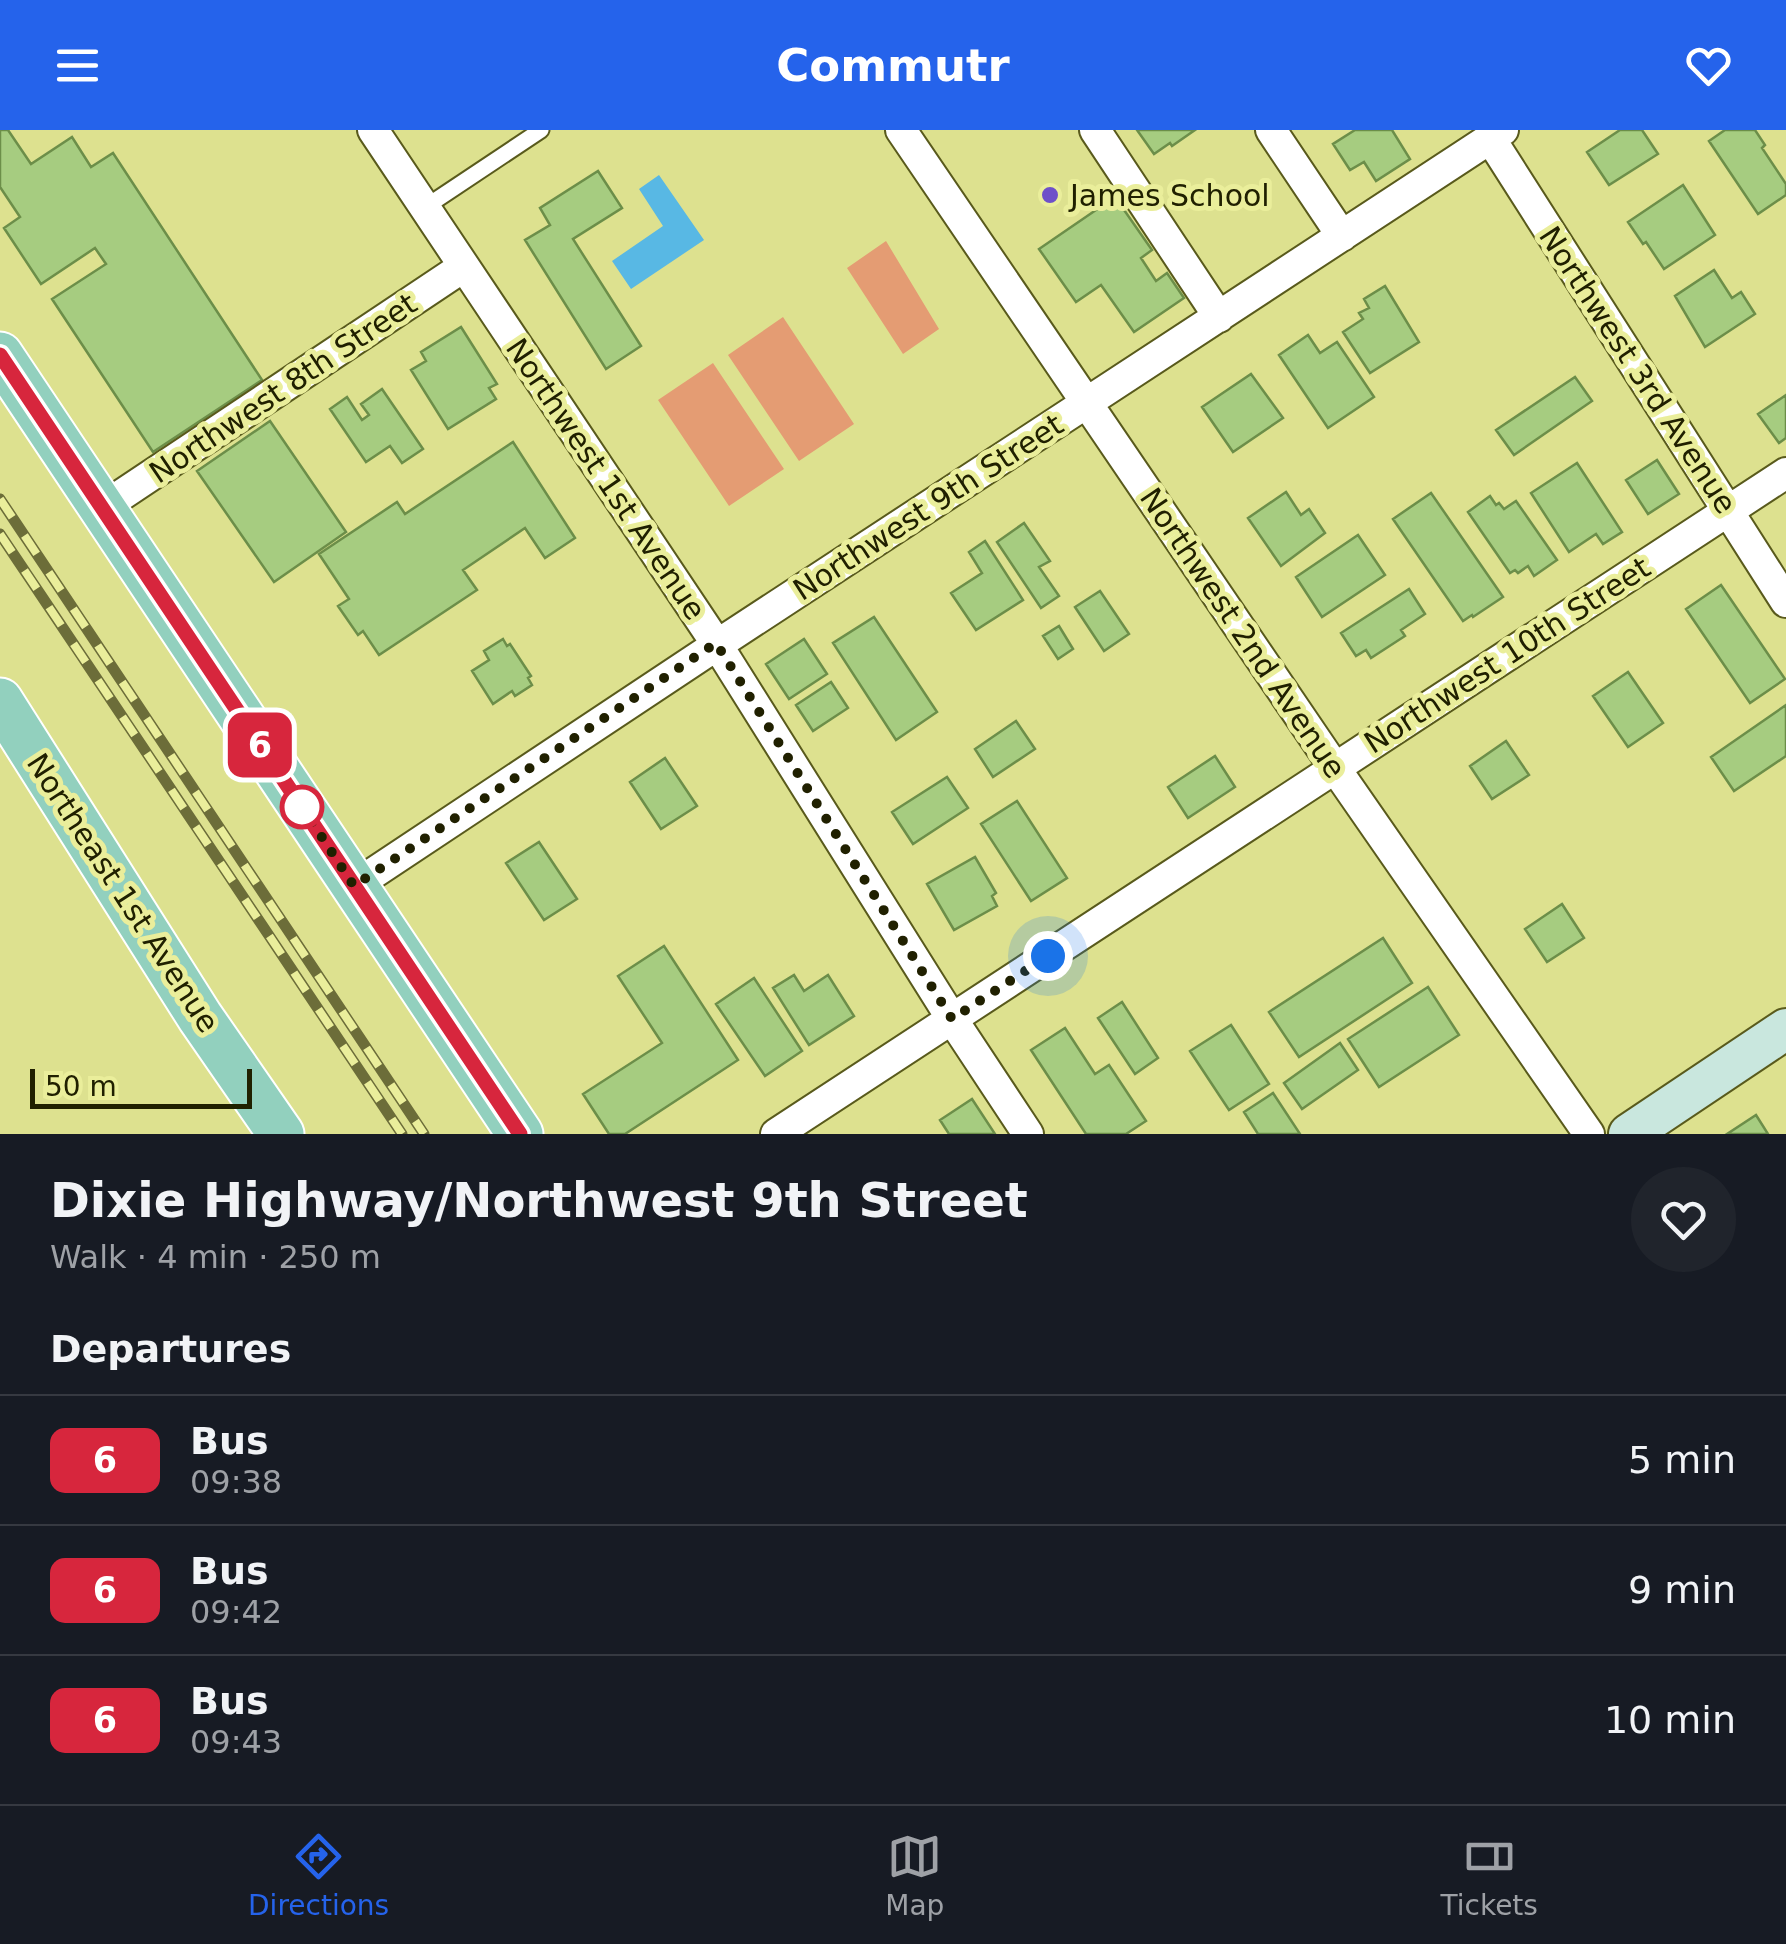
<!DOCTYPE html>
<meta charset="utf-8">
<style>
:root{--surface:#171b24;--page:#20242c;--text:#f1f3f6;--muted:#9ea1a6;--line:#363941;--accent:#2563eb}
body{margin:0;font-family:"DejaVu Sans",sans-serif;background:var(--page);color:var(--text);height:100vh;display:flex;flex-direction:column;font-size:38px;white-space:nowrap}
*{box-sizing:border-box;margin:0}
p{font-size:32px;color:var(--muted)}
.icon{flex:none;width:55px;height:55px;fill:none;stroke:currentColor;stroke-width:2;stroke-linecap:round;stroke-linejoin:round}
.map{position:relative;height:1004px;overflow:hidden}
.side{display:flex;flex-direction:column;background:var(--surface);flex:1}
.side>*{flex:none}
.badge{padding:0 20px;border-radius:15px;font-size:35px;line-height:65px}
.scale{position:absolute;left:30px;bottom:25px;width:222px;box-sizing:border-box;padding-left:10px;border:5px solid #202000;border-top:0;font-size:28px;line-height:35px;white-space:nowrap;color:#202000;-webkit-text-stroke:8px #eaee9b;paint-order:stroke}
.you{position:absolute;width:50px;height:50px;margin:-25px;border:8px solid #fff;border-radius:50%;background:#1a73e8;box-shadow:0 0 0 15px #1a73e833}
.map>.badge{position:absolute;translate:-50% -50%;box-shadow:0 0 0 5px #fff}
h2{padding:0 50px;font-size:38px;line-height:90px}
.round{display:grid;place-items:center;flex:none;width:105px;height:105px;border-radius:52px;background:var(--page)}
.overview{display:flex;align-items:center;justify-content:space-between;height:170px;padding:0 50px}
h1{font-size:48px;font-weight:700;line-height:75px}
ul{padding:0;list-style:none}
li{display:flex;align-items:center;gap:30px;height:130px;padding:0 50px;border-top:2px solid var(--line)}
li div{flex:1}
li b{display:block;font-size:38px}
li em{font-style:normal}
li .badge{min-width:110px;font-weight:700;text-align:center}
header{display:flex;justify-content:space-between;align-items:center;height:130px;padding:0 50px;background:var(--accent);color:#fff;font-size:45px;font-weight:700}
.dock{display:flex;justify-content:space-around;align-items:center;height:140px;border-top:2px solid var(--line);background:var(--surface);font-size:28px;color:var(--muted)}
.dock a{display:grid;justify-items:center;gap:5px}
.dock .active{color:var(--accent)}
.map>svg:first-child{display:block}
</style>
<header><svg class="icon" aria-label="menu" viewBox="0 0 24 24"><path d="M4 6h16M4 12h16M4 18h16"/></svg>Commutr<svg class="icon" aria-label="heart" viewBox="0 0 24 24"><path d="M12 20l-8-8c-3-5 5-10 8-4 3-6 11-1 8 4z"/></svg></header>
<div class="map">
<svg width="1786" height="1004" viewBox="0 0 1786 1004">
<rect width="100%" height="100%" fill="#dde18f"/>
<path fill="#e49c73" d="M886 111 939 199 903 224 847 138Z
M783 187 854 294 799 331 728 225Z
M713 233 784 339 729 376 658 270Z"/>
<path fill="#58b8e4" d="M659 45 704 110 631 159 612 131 663 96 639 59Z"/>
<path fill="#a6cc80" stroke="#6c8e49" stroke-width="2.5" d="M0 0H8L31 34 72 7 91 37 113 23 262 250 153 322 52 169 106 134 95 118 41 154 4 98 20 87 0 57Z
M1137 0H1195L1172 16 1170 13 1154 24Z
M1355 0H1392L1410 29 1376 51 1364 32 1350 40 1333 14Z
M1620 0H1642L1658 24 1609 55 1587 22Z
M1725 0H1755L1765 15 1762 18 1786 54V65L1758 84 1709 11Z
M598 41 622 78 573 109 641 216 606 239 525 110 550 95 540 78Z
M1683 55 1715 105 1664 139 1646 112 1643 114 1628 92Z
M1115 67 1152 120 1141 128 1156 151 1167 143 1184 168 1134 202 1101 155 1076 172 1039 119Z
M1714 140 1732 168 1741 162 1755 184 1705 217 1675 166Z
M1385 156 1419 212 1370 243 1343 202 1363 189 1359 183 1369 178 1364 169Z
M461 197 497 254 489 258 496 269 448 299 411 240 426 231 421 222Z
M1308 205 1320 223 1337 212 1374 267 1328 298 1279 225Z
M1251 244 1283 288 1233 322 1202 277Z
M1575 247 1592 271 1514 325 1496 300Z
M382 259 423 319 402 333 390 316 366 332 330 279 347 267 362 290 369 285 361 274Z
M1786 265V308L1779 313 1758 284Z
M270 291 346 402 274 452 197 341Z
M513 312 575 408 545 428 525 398 463 440 477 460 379 525 363 501 358 505 338 476 349 469 319 424 397 372 405 384Z
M1657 330 1679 364 1648 384 1626 350Z
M1577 333 1622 402 1603 414 1596 404 1569 422 1531 363Z
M1286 362 1301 385 1309 379 1325 403 1281 436 1248 388Z
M1431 363 1503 467 1473 487 1472 485 1463 491 1393 389Z
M1490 366 1496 375 1499 373 1504 379 1516 371 1557 430 1534 446 1528 436 1518 443 1515 440 1510 443 1468 382Z
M1024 393 1050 431 1039 437 1059 466 1041 478 997 412Z
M1358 405 1385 445 1322 487 1296 447Z
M985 411 1023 470 976 500 951 463 982 443 969 422Z
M1721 455 1785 549 1750 573 1686 479Z
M1409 459 1425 484 1401 500 1405 506 1371 528 1366 520 1356 526 1341 503Z
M1100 461 1129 504 1104 521 1075 477Z
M874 487 937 582 896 610 833 513Z
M1059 496 1073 519 1058 529 1043 506Z
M503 509 507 516 510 514 531 546 528 548 532 555 515 566 512 561 493 574 472 541 489 530 484 521Z
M804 509 827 544 789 569 766 534Z
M1628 542 1663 593 1628 617 1593 566Z
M831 552 848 578 813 601 796 575Z
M1786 575V626L1734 661 1711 627Z
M1016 591 1035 619 993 647 975 619Z
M1506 611 1529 645 1492 669 1470 636Z
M1215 626 1235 657 1188 688 1168 657Z
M665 628 697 676 661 699 630 652Z
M947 647 968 678 913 714 892 682Z
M1017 671 1067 748 1031 771 981 694Z
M539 712 577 769 544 790 506 733Z
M975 727 996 763 992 766 997 776 954 800 927 754Z
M1562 774 1584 808 1547 832 1525 799Z
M1383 808 1412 853 1299 927 1269 882Z
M664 816 738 930 625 1004H609L583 964 662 913 618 846Z
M794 845 804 861 828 845 854 886 809 915 773 858Z
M754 848 802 921 765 946 716 874Z
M1428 857 1459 905 1379 957 1348 909Z
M1122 872 1158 928 1135 944 1098 888Z
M1231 895 1269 954 1229 980 1190 921Z
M1065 898 1095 944 1109 935 1146 991 1126 1004H1086L1031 920Z
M1340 913 1358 940 1302 979 1284 953Z
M1273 963 1300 1004H1258L1244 982Z
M972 969 995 1004H949L940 990Z
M1756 985 1768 1004H1727Z"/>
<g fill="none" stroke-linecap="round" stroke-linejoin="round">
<g stroke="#595a1c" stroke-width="19">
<path id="lane" d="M424 78 541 0"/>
</g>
<g stroke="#595a1c" stroke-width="34">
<path id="street" d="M373 0 716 513 952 889 1028 1004
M901 0 1335 638 1589 1004
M1095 0 1219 187
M1271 0 1342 106
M1490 8 1786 472
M102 378 463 137
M354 756C735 501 1119 251 1503 0
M776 1004 1786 343"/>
</g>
<g stroke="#595a1c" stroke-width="44">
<path id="secondary" d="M1629 1004 1786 899"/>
</g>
<g stroke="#fff" stroke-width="49">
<path id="primary" d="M0 225 520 1004
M0 571 200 887 281 1004"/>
</g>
<use href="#lane" stroke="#fff" stroke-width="15"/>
<use href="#street" stroke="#fff" stroke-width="30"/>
<use href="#secondary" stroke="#c9e7de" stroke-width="40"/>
<use href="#primary" stroke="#92d0be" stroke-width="45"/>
<g stroke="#6c6d39" stroke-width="11">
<path id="rail" d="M0 369 424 1004
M0 404 402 1004"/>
</g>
<use href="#rail" stroke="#eaee9b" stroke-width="8" stroke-dasharray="22" stroke-linecap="butt"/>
</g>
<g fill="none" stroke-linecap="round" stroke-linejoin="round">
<g stroke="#fff" stroke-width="22">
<path id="line" d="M0 225 520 1004"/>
</g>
<use href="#line" stroke="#d7263d" stroke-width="15"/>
<path stroke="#202000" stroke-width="10" stroke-dasharray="0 18" d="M302 677 354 756 716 513 952 889 1048 826"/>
</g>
<circle fill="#6e50c9" stroke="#eaee9b" stroke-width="4" cx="1050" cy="65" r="10"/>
<circle fill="#fff" stroke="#d7263d" stroke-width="5" cx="302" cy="677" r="20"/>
<g text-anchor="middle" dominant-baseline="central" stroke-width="10" stroke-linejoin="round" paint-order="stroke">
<g font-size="30" fill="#202000" stroke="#eaee9b" text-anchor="start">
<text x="1070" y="65">James School</text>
</g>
<g font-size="30" fill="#202000" stroke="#eaee9b">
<text transform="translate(1638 240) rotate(57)">Northwest 3rd Avenue</text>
<text transform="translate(283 258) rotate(-34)">Northwest 8th Street</text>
<text transform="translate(606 349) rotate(56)">Northwest 1st Avenue</text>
<text transform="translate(928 377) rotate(-33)">Northwest 9th Street</text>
<text transform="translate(1243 503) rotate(56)">Northwest 2nd Avenue</text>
<text transform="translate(1507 525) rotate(-33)">Northwest 10th Street</text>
<text transform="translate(123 763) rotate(57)">Northeast 1st Avenue</text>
</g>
</g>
</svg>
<div class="scale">50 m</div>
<div class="you" style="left:1048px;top:826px"></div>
<b class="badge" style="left:260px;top:615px;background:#d7263d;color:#fff">6</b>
</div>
<section class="side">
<div class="overview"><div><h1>Dixie Highway/Northwest 9th Street</h1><p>Walk · 4 min · 250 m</p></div><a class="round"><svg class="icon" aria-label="heart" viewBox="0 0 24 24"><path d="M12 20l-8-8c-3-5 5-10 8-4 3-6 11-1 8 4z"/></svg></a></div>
<h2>Departures</h2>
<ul>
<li><span class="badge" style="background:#d7263d;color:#fff">6</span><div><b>Bus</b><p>09:38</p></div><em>5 min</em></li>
<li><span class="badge" style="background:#d7263d;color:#fff">6</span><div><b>Bus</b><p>09:42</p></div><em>9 min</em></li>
<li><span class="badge" style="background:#d7263d;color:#fff">6</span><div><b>Bus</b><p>09:43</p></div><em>10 min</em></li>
</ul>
</section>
<nav class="dock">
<a class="active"><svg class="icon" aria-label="directions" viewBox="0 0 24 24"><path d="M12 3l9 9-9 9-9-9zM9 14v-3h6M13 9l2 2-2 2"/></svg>Directions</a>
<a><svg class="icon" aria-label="map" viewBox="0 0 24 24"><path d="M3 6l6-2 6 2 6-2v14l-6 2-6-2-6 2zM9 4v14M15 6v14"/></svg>Map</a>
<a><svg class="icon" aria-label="tickets" viewBox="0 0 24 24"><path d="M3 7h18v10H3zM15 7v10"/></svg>Tickets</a>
</nav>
